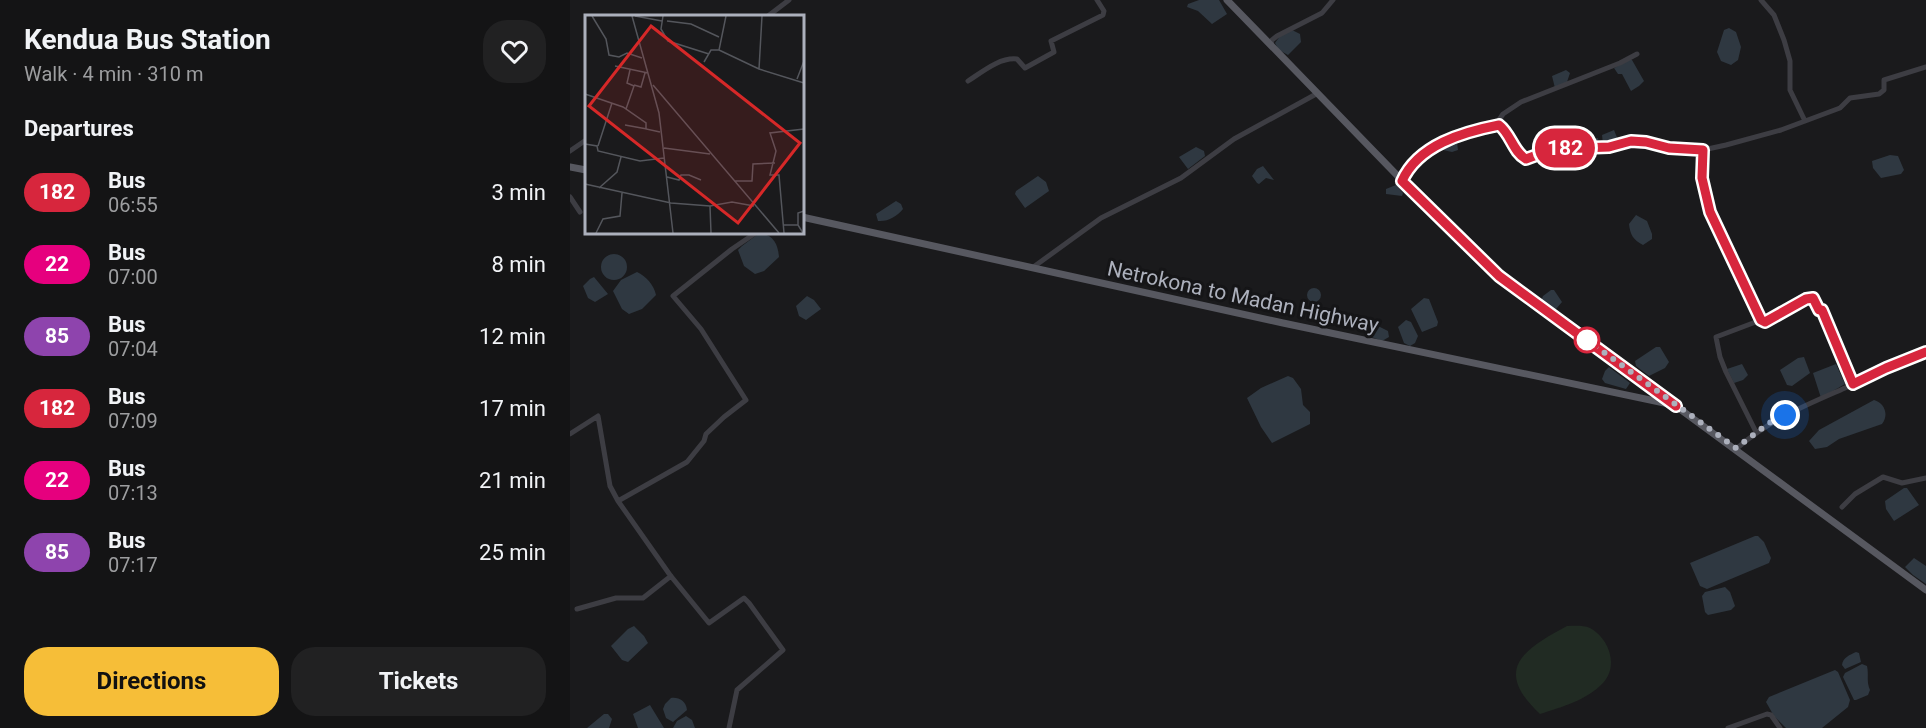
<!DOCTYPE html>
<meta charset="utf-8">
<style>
:root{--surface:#141415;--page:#212122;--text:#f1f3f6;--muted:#9d9ea0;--accent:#f6be38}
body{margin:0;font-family:Roboto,sans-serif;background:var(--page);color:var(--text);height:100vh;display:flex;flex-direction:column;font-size:22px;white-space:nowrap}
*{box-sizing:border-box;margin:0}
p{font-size:20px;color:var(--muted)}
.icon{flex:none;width:33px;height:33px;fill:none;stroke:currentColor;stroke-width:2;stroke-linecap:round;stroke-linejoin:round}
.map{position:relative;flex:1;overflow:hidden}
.panel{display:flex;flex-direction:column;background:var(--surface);width:570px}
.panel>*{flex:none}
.badge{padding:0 12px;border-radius:20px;font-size:21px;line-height:39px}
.you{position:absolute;width:30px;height:30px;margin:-15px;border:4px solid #fff;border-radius:50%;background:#1a73e8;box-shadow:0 0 0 9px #1a73e833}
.map>.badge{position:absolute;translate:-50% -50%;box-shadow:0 0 0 3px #fff}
h2{padding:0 24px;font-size:22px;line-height:54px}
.round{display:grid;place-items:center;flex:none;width:63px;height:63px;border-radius:24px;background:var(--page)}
.overview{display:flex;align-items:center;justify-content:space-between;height:102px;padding:0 24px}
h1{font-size:28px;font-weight:700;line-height:45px}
.primary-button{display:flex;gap:12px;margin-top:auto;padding:12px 24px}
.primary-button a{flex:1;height:69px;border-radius:24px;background:var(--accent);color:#111;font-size:24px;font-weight:700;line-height:69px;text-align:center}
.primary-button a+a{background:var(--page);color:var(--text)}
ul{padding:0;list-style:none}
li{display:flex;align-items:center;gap:18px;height:72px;padding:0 24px}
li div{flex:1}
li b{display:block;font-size:22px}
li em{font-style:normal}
li .badge{min-width:66px;font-weight:700;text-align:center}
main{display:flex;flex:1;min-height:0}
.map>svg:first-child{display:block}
</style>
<main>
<section class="panel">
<div class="overview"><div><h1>Kendua Bus Station</h1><p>Walk · 4 min · 310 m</p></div><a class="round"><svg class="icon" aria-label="heart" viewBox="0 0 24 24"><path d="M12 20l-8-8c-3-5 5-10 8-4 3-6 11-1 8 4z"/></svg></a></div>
<h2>Departures</h2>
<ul>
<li><span class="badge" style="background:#d7263d;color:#fff">182</span><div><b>Bus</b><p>06:55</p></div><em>3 min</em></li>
<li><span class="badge" style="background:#e6007e;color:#fff">22</span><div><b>Bus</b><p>07:00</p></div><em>8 min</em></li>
<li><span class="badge" style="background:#8e44ad;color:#fff">85</span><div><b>Bus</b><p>07:04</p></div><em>12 min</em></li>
<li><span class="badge" style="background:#d7263d;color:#fff">182</span><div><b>Bus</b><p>07:09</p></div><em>17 min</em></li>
<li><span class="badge" style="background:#e6007e;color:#fff">22</span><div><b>Bus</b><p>07:13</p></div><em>21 min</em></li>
<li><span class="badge" style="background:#8e44ad;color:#fff">85</span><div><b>Bus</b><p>07:17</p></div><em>25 min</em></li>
</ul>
<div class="primary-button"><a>Directions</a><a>Tickets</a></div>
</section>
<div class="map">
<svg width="1356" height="728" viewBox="0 0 1356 728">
<rect width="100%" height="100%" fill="#1a1a1c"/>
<path fill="#212b23" d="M997 626C1004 626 1013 625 1020 628 1039 638 1049 666 1033 683 1017 700 992 707 970 714 923 670 952 650 997 626Z"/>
<path fill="#2f3841" d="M629 0H649L657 14 642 24 628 11 617 7 618 4Z
M1159 28 1166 32 1171 47 1168 60 1161 65 1151 61 1147 52 1154 30Z
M722 30 730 34 731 42 718 55 709 50 705 43 710 36Z
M1059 60H1062L1074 81 1069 86 1061 91 1052 74H1048L1044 68Z
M996 70 1000 73 997 82 985 88 982 76Z
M1044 130 1048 140 1047 142 1033 144 1032 135Z
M998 131 1007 133 1011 141 1028 138 1029 145H1014L1011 143C1005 147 986 149 979 145L978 143Z
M882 141 887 142 888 150 882 152 873 150V146Z
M626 147 634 151 635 156 618 169 609 157Z
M1320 155 1328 156 1334 170 1331 174 1311 178 1303 168 1302 161Z
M693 166 704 180 696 178 689 184 687 183 682 176 687 169Z
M468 176 476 182 479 191 455 208 445 194 446 191Z
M826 185 833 193 832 196 816 194V189Z
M326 201 331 204 333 209C327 216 318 222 308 221L306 214Z
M1066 215 1077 221 1082 234V239L1073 245C1063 240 1060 234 1059 224Z
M188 234C203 233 208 244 209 257L194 271 185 274 174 266 168 250 172 246Z
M31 267a13 13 0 1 1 26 0a13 13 0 1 1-26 0Z
M67 272C76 276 84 285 86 295L72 309 59 314 52 309 43 291 51 280Z
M24 277 38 294 25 302 18 298 13 286 20 279Z
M737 295a7 7 0 1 1 14 0a7 7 0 1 1-14 0Z
M981 290H984L992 302 986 309H979L971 301 973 296Z
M237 296 244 300 251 309 236 320 229 316 226 306Z
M854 298 859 299 868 322 867 326 852 332 841 309Z
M836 320 841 322 848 336 845 343 840 346 834 343 828 327Z
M804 324 818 331 819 337 812 341 799 336 798 330Z
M1086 347H1090L1099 362 1095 368 1079 376 1066 366 1065 361Z
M1234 357 1240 373 1222 386 1217 385 1210 370 1228 358Z
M1172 364 1178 375 1173 380 1164 383 1157 369Z
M1266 364 1275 384 1251 398 1243 373Z
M1039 367 1060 383 1056 389 1035 383 1032 379 1035 371Z
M718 376 723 378 731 389 733 405 740 412V424L702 443 691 427 677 398 691 388Z
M1304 400C1315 403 1319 415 1312 424L1269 439 1257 447 1245 449 1239 441 1249 430Z
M1334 488H1337L1349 505 1324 521 1316 509 1315 501Z
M1185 536H1188L1194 542 1201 558 1199 563 1137 589 1130 586 1120 563Z
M1344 558 1356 566V584L1343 575 1335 567Z
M1155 587 1160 592 1165 606 1161 610 1138 615 1135 612 1132 596 1135 592Z
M64 626 74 636 78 643 58 662 52 660 41 646 58 629Z
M1286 652 1289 653 1291 662 1275 669 1272 665C1273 657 1280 655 1286 652Z
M1292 664 1297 666C1299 675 1296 681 1300 690L1298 695 1286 700H1284L1273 677 1275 673Z
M1265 670 1268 672 1280 700 1278 707 1252 728H1216L1204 716 1196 702 1199 697Z
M101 698C109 697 116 701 117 710L103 722 96 718 93 709 95 704Z
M80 705 94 728H68L63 714Z
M34 714H38L42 719 39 728H17Z
M116 716 122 720 125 728H103L107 721Z"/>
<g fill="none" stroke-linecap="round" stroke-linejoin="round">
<path stroke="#3d3d43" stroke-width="5" d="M1191 0 1204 15 1214 40 1220 61V90L1235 121
M198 16 219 0
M701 44 702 40 707 36 752 13 763 0
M398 81C412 72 430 57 447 59L455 68 484 52 481 41 533 15 534 11 527 0
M925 126 933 114 951 102 1050 63 1067 54
M1133 150 1132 179 1140 212 1190 318 1195 322 1235 299 1243 298 1249 310H1252L1283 384
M0 151 16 140
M832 181C848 145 893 131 929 125 942 134 943 152 956 160L983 149 1027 148 1061 141 1076 142 1099 148 1133 150 1156 145 1211 130 1270 108 1280 98 1309 94 1314 90V80L1356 67
M0 197 10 212
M462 268 531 218 611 178 664 139 748 93
M1186 432 1156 372 1150 357 1146 337 1191 320
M0 434 28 416 40 486 48 501 100 575 139 623 174 598 179 603 213 650 167 690 159 728
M1166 449C1201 419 1234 406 1275 388 1302 376 1328 363 1356 352
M48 501 117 462 134 441 136 434 154 417 176 400 131 329 103 296 162 249 187 232
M1272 507 1285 494 1313 477 1332 483 1356 478
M7 609 46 598H73L101 576
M1158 728 1197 714 1201 715 1210 728"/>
<path stroke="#575860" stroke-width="7" d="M657 0 884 234 929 276 1356 590
M0 167 16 170
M232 217 713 323 1104 405"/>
</g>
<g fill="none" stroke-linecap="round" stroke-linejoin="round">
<g stroke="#fff" stroke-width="14">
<path id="line" d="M1106 406 929 276 832 181C848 145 893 132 929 125 941 134 943 152 956 159L983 149 1039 147 1061 141 1076 142 1099 148 1133 150 1132 178 1140 212 1191 320 1195 322 1236 299 1243 298 1249 310H1252L1283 384 1316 368 1356 352"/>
</g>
<use href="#line" stroke="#d7263d" stroke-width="9"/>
<path stroke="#acb0bc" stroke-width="6" stroke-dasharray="0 10.8" d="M1017 340 1166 448 1199 423 1215 415"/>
</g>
<circle fill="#fff" stroke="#d7263d" stroke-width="3" cx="1017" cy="340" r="12"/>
<g text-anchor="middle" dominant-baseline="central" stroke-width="6" stroke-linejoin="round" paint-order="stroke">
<g font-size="21" fill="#acb0bc" stroke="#151517">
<text transform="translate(673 297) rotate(12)">Netrokona to Madan Highway</text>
</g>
</g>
<g transform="translate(15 15)">
<rect width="219" height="219" fill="#1a1a1c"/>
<path fill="none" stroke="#54565c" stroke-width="1.5" d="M7 1 21 24 24 40 34 42 42 38 57 43M47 1 74 98 88 218M50 1 77 6M78 1 76 14 83 26 124 39M141 1 134 35 174 54 219 68M82 6 106 9 134 22M119 47 126 35H134M30 51 63 58M174 54 177 1M212 64 219 46M49 70 56 72 60 58M68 70 194 218M0 79 38 92 61 108V114L75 117M41 94 49 71 42 68 45 55M40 110 62 114M0 129 12 131 13 136 55 146 79 143M13 131 27 88M79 133 125 139M82 162 94 165 96 160H104L116 165M149 166H167L168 149 190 148M0 169 86 188 125 191 147 187 169 191M14 173 32 157 36 142M125 191 126 218M198 210H213L218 218M213 210V198L219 196M11 218 18 204 35 201 37 178M199 218 194 160H185L191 136 185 118 219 114"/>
<path fill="#d62828" fill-opacity="0.15" stroke="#d62828" stroke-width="3" d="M66 11 215 128 153 208 4 91Z"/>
<rect width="219" height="219" fill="none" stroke="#acb0bc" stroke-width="3"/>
</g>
</svg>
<div class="you" style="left:1215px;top:415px"></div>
<b class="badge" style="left:995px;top:148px;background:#d7263d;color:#fff">182</b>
</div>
</main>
